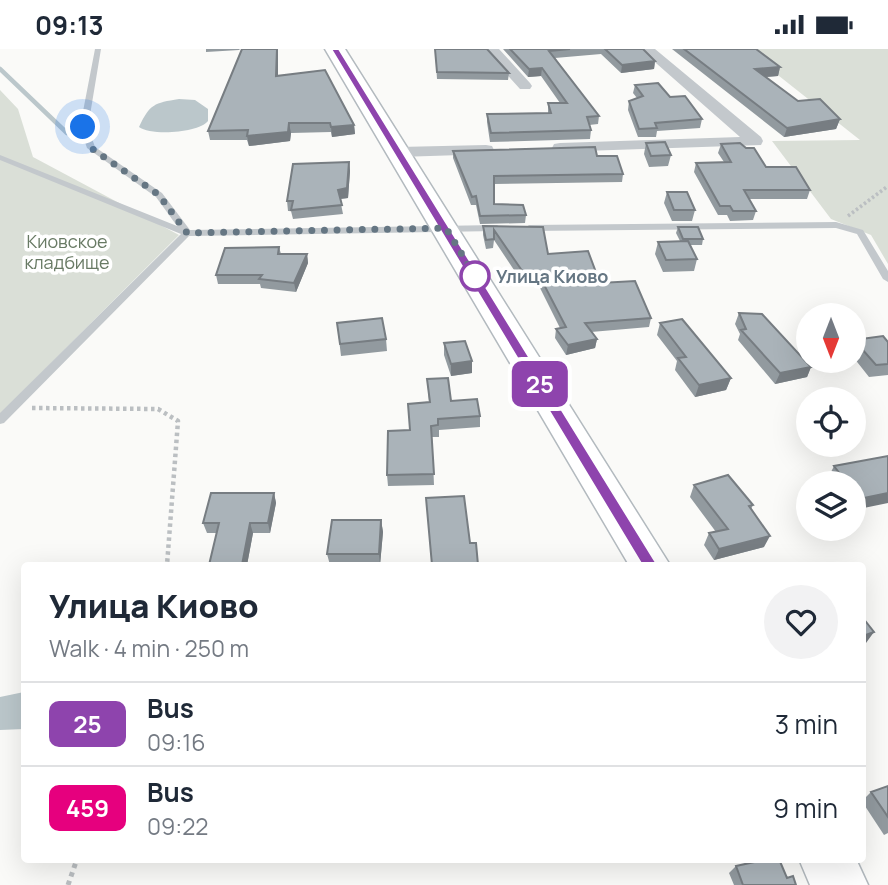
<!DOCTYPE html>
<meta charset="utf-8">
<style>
:root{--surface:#fff;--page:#f2f2f3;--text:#1f2937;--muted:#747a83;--line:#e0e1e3}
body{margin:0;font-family:Manrope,sans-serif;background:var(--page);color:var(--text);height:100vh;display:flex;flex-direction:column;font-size:26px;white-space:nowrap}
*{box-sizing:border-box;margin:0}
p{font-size:23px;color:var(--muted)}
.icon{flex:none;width:38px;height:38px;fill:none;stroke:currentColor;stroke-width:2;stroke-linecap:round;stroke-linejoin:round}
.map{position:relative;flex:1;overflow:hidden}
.panel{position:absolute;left:21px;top:513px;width:845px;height:301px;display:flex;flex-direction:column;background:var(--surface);border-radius:7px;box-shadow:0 7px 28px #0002}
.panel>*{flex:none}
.badge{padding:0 14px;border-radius:10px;font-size:24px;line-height:46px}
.needle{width:46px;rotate:180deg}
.tools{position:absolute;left:796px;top:254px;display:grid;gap:14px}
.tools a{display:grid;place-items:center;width:70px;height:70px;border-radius:50%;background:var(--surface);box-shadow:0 7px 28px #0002;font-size:35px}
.you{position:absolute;width:35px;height:35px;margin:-18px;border:5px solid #fff;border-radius:50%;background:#1a73e8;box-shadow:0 0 0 10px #1a73e833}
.map>.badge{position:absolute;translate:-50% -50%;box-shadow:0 0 0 4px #fff}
.round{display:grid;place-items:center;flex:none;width:74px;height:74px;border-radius:37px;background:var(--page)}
.overview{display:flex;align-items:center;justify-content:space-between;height:119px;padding:0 28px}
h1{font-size:33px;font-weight:800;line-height:52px}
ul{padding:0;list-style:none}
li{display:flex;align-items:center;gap:21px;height:84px;padding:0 28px;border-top:2px solid var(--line)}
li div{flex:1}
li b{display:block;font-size:26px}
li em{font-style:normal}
li .badge{min-width:77px;font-weight:700;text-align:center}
.status{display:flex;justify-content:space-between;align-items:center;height:49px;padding:0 35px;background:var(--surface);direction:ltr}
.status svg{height:19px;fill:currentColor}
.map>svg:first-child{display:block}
</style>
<div class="status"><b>09:13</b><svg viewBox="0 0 49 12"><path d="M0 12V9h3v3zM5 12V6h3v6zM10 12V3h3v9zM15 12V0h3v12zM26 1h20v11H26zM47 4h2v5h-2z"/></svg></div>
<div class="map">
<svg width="888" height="836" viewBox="0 0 888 836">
<rect width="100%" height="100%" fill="#fafaf8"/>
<path fill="#dadfd7" d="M745 0H888V215L871 186 831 170 772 92 860 91Z
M0 41 18 60 33 108 179 186 0 365Z"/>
<path fill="#bbc7cb" d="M179 50 195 51 208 60V72C199 84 151 87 139 78 150 55 154 54 179 50Z
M24 643V680L0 681V648Z"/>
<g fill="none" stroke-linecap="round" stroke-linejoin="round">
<path stroke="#bbc7cb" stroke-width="4.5" d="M0 20 67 84"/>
<g stroke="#b3babf" stroke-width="3">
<path id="secondary" d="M325 0H345L670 516H629Z
M799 810H856L868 836H810Z"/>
</g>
<path stroke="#bbbfc2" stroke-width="3.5" stroke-dasharray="2.5 2.5" stroke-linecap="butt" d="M848 167 888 137"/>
<path stroke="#bbbfc2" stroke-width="4.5" stroke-dasharray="3.5 3.5" stroke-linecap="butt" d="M32 359 158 360 178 372 167 516"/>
<path stroke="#bbbfc2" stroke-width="5" stroke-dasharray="4.5 4.5" stroke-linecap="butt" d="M68 836 77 810"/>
<path fill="#c3c8cc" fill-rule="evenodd" d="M95 0H101L88 78 95 98 162 144 190 181 497 176 501 179 497 182 189 187 4 374 0 375V364L181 185 0 111V106L177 177 156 148 87 99 80 78Z
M836 173 863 181 888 222V233L883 230 857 185 836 179 529 182 525 179 529 176Z"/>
<path fill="#c3c8cc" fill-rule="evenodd" d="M484 0H499L530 34 532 37 530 40H520Z
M640 0H655L761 88 763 92 761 96 554 103 552 99 554 95 560 94 740 88Z
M486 96 492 97 494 101 492 105 399 108 391 103 399 98Z"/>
<use href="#secondary" fill="#fff" fill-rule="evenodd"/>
</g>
<path fill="#929a9f" d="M206 0H240L239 1 206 3Z
M435 0 509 24 508 31 437 30Z
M503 0H643L655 12 654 20 621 24 601 5 555 9 599 67 598 75 589 76 591 81 590 90 490 93 487 73V65L548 64V54H560L541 27 528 28Z
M672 0H756L780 18 778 27 765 28 798 52 840 70 836 80 784 88Z
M278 27 354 76 355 85 332 88 331 83 291 84 290 92 249 97 247 91H210L208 82Z
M635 36 670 48 702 70 700 79 657 82 656 88H638L628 61 629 52 637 49 633 44Z
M646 94 671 106 668 117 649 118 644 105Z
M721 95 810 141 807 150H749L756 162 753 171 730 172 727 166H718L694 123 696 114 724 113 718 104Z
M453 102 597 107 623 125 622 133 494 135V155L526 166 525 174 480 175 476 156H471L453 109Z
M349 113 350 122 348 149 340 150 343 165 293 170 291 162H288L287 152Z
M667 143 695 161 692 172H672L664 154Z
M483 177 548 205 600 234 651 269 649 278 591 283 597 290 595 299 566 306 555 289 556 280 560 279 537 233 524 236 494 191 493 199 486 200 483 186Z
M678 178 703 190 702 196H690L697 210 694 222 663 223 655 205 658 193 680 192 676 184Z
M279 198 281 205H307L308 214 296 243 261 239 260 235H218L216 226Z
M739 264 811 318 807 328 775 335 738 291 740 285 735 275Z
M337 274 386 290 387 302 341 307Z
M660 274 731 329 726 341 695 348 675 321 677 312 657 286Z
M854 291 888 293V326L869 328 854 309Z
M444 294 472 312V324L451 327 444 306Z
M427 330 451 352 480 367V378L439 381V388H432L434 436 388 437 387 426 410 381 408 355 429 353Z
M888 407 854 461V434H832L828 429 834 417Z
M694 436 753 456 751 460 764 498 714 511 704 496 709 484 716 483 690 448Z
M274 444 276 454 270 484H253L247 516H209L217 484H207L203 474Z
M381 471 383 483 380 516H330L327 505Z
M888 737V784L884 786 863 754V751L871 743Z
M100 810H136L102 812Z
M736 817 787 829 796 836H734L729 824Z"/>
<path fill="#777d82" d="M277 0H278V36L276 27Z
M655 12 654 20 621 24 622 16Z
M780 18 778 27 752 29 755 20Z
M542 19 541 27 528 28 529 20Z
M840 70 836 80 784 88 787 79Z
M289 74 291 84 290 92 249 97 247 87Z
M354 76 355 85 332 88 331 78Z
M349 113 350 122 348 149 339 150 338 141Z
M307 205 308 214 296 243 294 234Z
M538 224 537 233 524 236 525 226Z
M597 290 595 299 566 306 568 296Z
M472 312V324L451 327V315Z
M811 318 807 328 775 335 780 324Z
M731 329 726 341 695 348 699 336Z
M274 444 276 454 270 484 268 474Z
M888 444V454L854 461V459L859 450Z
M381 471 383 483 380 516 379 505Z
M250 474 253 484 247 516H242Z
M770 487 764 498 714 511 719 500Z
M874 583 866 594 863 595V587Z"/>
<path fill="#aab3b9" stroke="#777d82" stroke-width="2" d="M242 0H277L276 27 325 21 354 76 331 78 330 74H289L288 83 247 87 248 81 208 82Z
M435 0H487L509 24 437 23Z
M510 0H570L549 2 599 67 587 68 591 81 491 84 487 65 551 64 548 54H567L542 19 529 20Z
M605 0H643L655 12 622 16Z
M684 0H756L780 18 755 20 798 52 820 50 840 70 787 79Z
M658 34 670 48 685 47 702 70 655 74 657 79 639 80 629 52 643 47 635 36Z
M665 93 671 106 651 107 646 94Z
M740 94 746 99H754L766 118H796L810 141H744L756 162H733L730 157H720L696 114 731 113 721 95Z
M595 98 597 107H617L623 125 494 127V155L523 156 526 166 480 167 476 147 472 148 453 102Z
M349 113 347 139 338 141 342 156 291 161 293 152H287L293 115Z
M667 143H687L695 161H674Z
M483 177 543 178 548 205 588 202 600 234 635 232 651 269 585 274 597 290 568 296 556 280 566 278 538 224 525 226 494 181V190L486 191Z
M678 178H698L703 190H683Z
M688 192 697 210 666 211 658 193Z
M279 198 278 205H307L294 234 259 230 262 226H216L225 199Z
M739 264 762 265 811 318 780 324 741 281 746 280Z
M382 269 386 290 340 295 337 274Z
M682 270 731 329 699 336 678 309 686 308 660 274Z
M883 287 888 293V315L876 316 854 291Z
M465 292 472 312 451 315 444 294Z
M448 329 451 352 477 350 480 367 438 370V376L431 377 434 425 387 426 388 382 410 381 408 355 430 353 427 330Z
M888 407V444L859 450 854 443V434H847L834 417Z
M728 426 753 456 749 457 770 487 719 500 709 484 728 480 694 436Z
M211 444H274L268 474H250L242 516H209L219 474H203Z
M464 447 470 494H476L478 516H432L426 449Z
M332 471H381L379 505H327Z
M863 569 874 583 863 587Z
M888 737V768L871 743Z
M768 810H779L787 829 793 827 796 836H743L736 817Z"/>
<path fill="#8e44ad" stroke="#fff" stroke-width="2" d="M331 0H339L655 512 658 516 655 521H645Z"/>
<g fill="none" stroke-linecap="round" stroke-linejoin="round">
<path stroke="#657683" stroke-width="7" stroke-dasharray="0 12.6" d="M83 78 91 99 159 146 187 184 446 179 475 227"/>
</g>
<circle fill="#fff" stroke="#8e44ad" stroke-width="3.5" cx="475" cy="227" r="14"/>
<g text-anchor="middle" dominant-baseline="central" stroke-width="7" stroke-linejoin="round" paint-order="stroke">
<g font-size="18" fill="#687a64" stroke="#fff">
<text x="67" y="192">Киовское<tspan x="67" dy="21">кладбище</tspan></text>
</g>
<g font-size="18" font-weight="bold" fill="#657683" stroke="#fff" text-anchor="start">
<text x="496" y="227">Улица Киово</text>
</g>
</g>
</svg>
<div class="tools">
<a><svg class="needle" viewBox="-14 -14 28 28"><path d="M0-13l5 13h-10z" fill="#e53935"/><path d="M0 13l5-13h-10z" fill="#747a83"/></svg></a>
<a><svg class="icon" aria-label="locate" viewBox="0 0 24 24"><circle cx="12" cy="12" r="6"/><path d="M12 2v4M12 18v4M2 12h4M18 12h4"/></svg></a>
<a><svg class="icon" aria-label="layers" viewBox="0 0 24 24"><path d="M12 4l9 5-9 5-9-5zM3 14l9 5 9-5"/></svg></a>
</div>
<div class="you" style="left:83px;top:78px"></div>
<b class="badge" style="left:540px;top:335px;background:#8e44ad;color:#fff">25</b>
<section class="panel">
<div class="overview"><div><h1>Улица Киово</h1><p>Walk · 4 min · 250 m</p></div><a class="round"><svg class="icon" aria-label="heart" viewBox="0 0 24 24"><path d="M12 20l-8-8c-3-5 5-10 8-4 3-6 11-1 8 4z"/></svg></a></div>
<ul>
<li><span class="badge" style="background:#8e44ad;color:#fff">25</span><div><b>Bus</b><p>09:16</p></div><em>3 min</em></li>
<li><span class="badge" style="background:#e6007e;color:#fff">459</span><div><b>Bus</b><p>09:22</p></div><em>9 min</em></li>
</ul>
</section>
</div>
